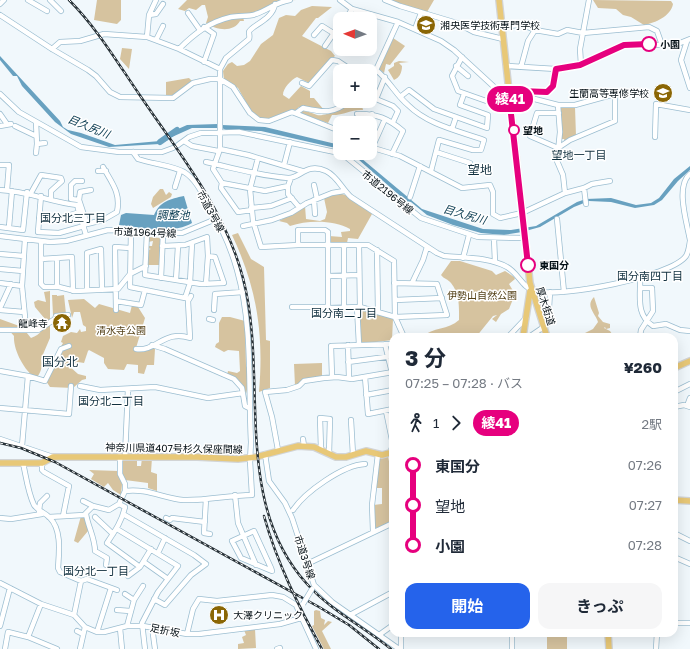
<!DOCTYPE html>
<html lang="ja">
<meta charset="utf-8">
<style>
:root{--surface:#fff;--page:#f6f6f7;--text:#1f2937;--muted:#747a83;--accent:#2563eb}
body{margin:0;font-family:"Golos Text","Noto Sans JP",sans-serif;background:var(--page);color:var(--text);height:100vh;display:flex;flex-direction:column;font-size:15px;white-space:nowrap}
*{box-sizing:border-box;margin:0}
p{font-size:13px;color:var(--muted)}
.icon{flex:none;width:22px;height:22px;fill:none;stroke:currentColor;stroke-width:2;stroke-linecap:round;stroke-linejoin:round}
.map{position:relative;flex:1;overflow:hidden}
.panel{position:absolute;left:389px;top:333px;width:289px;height:304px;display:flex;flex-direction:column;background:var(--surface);border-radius:12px;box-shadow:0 4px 16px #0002}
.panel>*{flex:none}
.badge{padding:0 8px;border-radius:13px;font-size:14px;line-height:26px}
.needle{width:26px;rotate:271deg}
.controls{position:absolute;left:333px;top:12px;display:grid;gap:8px}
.controls a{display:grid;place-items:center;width:44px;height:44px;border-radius:8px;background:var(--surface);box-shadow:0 4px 16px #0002;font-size:20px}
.map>.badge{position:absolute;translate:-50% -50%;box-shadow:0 0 0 2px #fff}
.legs{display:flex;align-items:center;gap:6px;height:44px;padding:0 16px;font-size:13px}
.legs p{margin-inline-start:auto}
.headline{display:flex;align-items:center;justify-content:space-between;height:68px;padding:0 16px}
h1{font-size:22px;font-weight:700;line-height:30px}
.button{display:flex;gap:8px;margin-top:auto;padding:8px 16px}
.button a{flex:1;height:46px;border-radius:12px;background:var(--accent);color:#fff;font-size:16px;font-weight:700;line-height:46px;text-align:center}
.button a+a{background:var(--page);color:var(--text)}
ul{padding:0 16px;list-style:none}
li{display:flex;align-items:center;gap:14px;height:40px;font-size:15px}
li i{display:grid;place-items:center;width:6px;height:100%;margin:0 5px;background:currentColor}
li i::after{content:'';width:10px;height:10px;margin:-5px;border:3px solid;border-radius:50%;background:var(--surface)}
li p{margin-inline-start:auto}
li:first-child i{background:linear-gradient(#0000 50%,currentColor 0)}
li:last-child i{background:linear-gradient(currentColor 50%,#0000 0)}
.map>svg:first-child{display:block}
</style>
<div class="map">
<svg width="690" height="649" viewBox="0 0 690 649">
<rect width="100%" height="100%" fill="#f1f8fc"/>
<path fill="#d6c39f" d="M97 0H121V20L117 24 94 20Z
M187 0H296L280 1 270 7 243 17 244 21H240C233 33 216 30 206 23L208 17 205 5H202L196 10 189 8 185 11 178 9Z
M389 0H434L427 12Z
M593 0 671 1 673 4C671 16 655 23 644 25L631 17 623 15 616 9 598 8Z
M312 6 332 7 318 18H316L302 36 331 51 335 56 327 62 311 81 309 83 297 77C291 80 283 88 283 95L289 99 301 86 310 91V98H314L324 110 299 107 296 110 263 120 252 113 238 88 224 80 223 71 228 64 232 62 237 66 244 65 250 61 261 44 273 35 279 18 286 15 295 16 301 10Z
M393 38 405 46 390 65 386 64 384 73 379 69Z
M122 48 132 49 129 69 120 59Z
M399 61 409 62 399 63 402 66C402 73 399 78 394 80L388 70 394 66V63Z
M189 78 193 82 173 97 166 96V82Z
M352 101H361L363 110C352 109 345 115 332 115L328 123 301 114 302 111C307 111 312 113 317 115 325 117 346 107 352 101Z
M561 107H575L576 136 565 142 564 139H561Z
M160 189H163L166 195 169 192 172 194 171 197 153 208 151 204 153 197Z
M339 193 348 196 372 214 358 239 348 238 347 243 329 244V236L342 237 341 232 350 231V229C334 220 308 220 290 226L287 223 279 221 305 206 306 219 320 221 325 219 327 212 324 198Z
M238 233 251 259 264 267 266 340 270 341V388L259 392C264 334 257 288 232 235Z
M148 237 161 238 160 265H147L148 250 151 249 148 248V246H152L153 241 148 242Z
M451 261H460L492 271 496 275 505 271 514 277 515 279 509 284 515 294 509 309 501 314 496 322 492 319 497 315 493 316 476 337H422C433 327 448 330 459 320 459 307 460 294 451 283 448 279 444 279 441 275Z
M50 291V338L41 359C43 365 41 374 36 378 24 371 13 349 14 336L7 328 0 329V319L22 327 31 338C41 334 43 330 45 319L35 307 34 302 38 300 46 302 44 292Z
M52 295H57V296L64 295 66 314 53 315Z
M594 297 599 313 598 316 603 322 610 324V328L606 329 605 327 604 328 610 331 614 337H577L593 329 598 322C595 313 585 306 594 297Z
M84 299 95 308 99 304 130 313 132 305 138 307 145 318 136 348 152 346 155 349 154 365H147L144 374 138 373V365L127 364 124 370 108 369 104 363V358L89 350 88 351 84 363 78 362 76 365 70 363 68 365 78 374 86 376V379L82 380 73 388 50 387 46 381 51 364 63 343 61 342 63 336 71 332 77 333 80 329 81 332 86 331V327L83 325 80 312H74L72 318 68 300Z
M360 311H367L368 319 369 320 372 319 368 317 369 313 373 311 393 319 392 340 360 344Z
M222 317H230L245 321 246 366 248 368V385L246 394 243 385 227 375 228 371 237 373 240 371 239 351 228 350 224 352 215 347 216 344 219 342V323Z
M322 363V376L303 380 295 386 294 364Z
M379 456H388L391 472H393V521L374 529 373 505 382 504V488H376Z
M137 458V466H141L142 458H152L151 472 157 474V491L148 488V483L125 480 122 476V459Z
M89 470 119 471 122 484 121 495 113 490 108 483 104 487 91 479 94 474Z
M81 516H85L88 531 78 543 74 541Z
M316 610 320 611 321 618 325 620 324 625 328 621 332 622 322 631 331 649H324L312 626 314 625V611Z
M255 629 256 648 238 649V644L244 643 242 637 246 635 244 630Z
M547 633H567V649H547Z"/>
<path fill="#68a1c0" d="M0 56 60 121 63 127 68 130 81 133 115 145 160 141 165 136 168 140 160 144 109 147 71 134 55 122 22 86 17 76H13L0 60Z
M218 124V128H192L172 137 169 133 187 125Z
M222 125 265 127 340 145V149L261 131 226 130 222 128Z
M351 153H355L422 209 483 229 511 230 536 226 577 202 586 199 611 198 636 205 651 203 659 198 674 179 690 166V170L678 181 662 200 654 205 635 208 611 202 589 201 574 207 540 227 522 232 504 235 481 233 453 225 427 215 411 202 406 201Z
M184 196 192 223C172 235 142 227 119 225L121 215 126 213 154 215C160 201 170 199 184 196Z"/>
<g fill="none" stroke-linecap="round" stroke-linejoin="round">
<path stroke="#68a1c0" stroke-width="6" d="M160 142 177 130"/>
<g stroke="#9cbed1" stroke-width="6">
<path id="minor" d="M28 0 47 11
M50 0 61 11
M340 0 352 9 398 22 441 41 454 50 504 96 519 95 558 105H575L615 94V121L570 140 558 148 530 136 537 113H559
M385 0 400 6 457 23 474 32 503 39
M0 4 4 0
M188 13 200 30
M0 15 52 49 88 70 96 76 110 92 120 97 173 98 193 83 210 79H220L233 87 250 113 259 120 269 121 292 112 340 131
M149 15 156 14 163 4
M346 19 352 9
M502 26 523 25 535 30 558 34 567 30 583 33 649 27 657 31 662 45
M415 29 421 13
M314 35 322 26 338 36 340 32
M147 37 149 15 156 0
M156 40 163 26
M687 41 681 60 690 88
M325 46 334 33
M52 49 60 42 80 41 104 34 147 37 179 49 220 69
M179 49C194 34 209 22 231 17 239 15 248 17 256 14 268 10 276 2 290 0
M462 57 452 76 458 91 492 103 493 100
M204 62 214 34 204 27
M581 65 580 49 589 0
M456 66 468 76
M506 66 556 69 581 65 624 45H675L690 39
M521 67 528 41 535 30
M376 70C389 80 396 95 408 105 428 125 459 131 484 140L481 150H473L439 140 431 171
M385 77 376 99 393 106 398 111 393 122
M370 79 376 70 398 22
M302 83 309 86 332 60 338 61 353 71
M0 94 19 112 81 147 119 152H162L173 148
M615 94 622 92
M510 95 519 91 547 92 553 86 556 69
M400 97 409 90 434 109 487 128 488 115 460 105 464 94
M558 105 560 132 557 161 563 175 565 193
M296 113 303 108C322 112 333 115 349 101
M0 114 7 124
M357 114C376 113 389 119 403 131L392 154
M344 123 346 120
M358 123 359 122
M369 123 372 114
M0 126 11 124
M15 126 36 136
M452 129 456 117
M655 137 656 104 690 110
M184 141 192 146 218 151
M37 144 45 143
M178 145 189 137 201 133 239 132 335 152 346 157 421 218 478 237 525 238
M370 147 400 156 462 188 490 185 493 192V214L500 218 522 213 565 193 584 188 592 184 610 181
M372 148 385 119
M220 149 248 155 302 171
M436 152 470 163
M36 153 37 144 36 122
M258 158 250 189 253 221 261 247 298 245H368L394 261 395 317 404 337
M206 162C233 168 261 176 288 178 300 179 306 162 326 171 337 176 342 189 351 197L437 253 444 256C464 258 489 257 507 267 517 272 523 288 534 291 560 298 671 277 686 256 689 251 689 246 690 241
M0 165H9L7 190
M284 165 290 142
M98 171H106
M690 174C675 186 687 223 690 240
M222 183 265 191 288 186 291 178
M314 185 317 199
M288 186V194L299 207
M175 187 180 171
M584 188 586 204
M0 190C28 191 50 202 77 205L86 235
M91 190 80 192 79 200 87 224 103 220 117 212C121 193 112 183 103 167
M31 193 41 175 61 178 62 181 51 191V200
M41 196 38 232 59 233 84 226
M410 197 420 166
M79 200 71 199V185L75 181H82
M314 200 315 214
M251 208 271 206 292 198
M252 210 238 212 221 188 222 183 213 169 220 149V69L226 58 249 39C250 37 249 34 249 32 250 26 273 20 275 4
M39 218 57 219 80 212
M557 219 564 292
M243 226 272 220 291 213 307 203 332 193 344 191
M0 227 23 230 27 192
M9 227 12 191
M131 231 130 287 185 298 190 283 192 243
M147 232 145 275 201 284 224 283 215 257 208 256
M0 236 50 242 66 241 108 230 182 233 216 219
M494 239 495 262
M41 242V284L44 287H59L75 291 118 289 130 274 146 266
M298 245V230H325L328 232V308L360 307 395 317 447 315 437 284 394 283
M344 245V308
M359 245 360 307
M162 246 185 245 207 237 208 256 206 284
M377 250 378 311
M0 254 24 256
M57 258V287
M463 258 469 235
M41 259 72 257 73 291
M0 269 23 271
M328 276 359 275
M640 277C641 296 635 314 653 326L666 324 680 330 690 331
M161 278 163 234
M176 280 178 246
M0 283 22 286
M412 283 423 260 427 247
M87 290V253L101 249 102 289
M395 300 442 298
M116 301 141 305 145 290
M292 307H328
M357 307 359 345
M0 308 11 284
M0 310 24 312
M116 310 115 247 130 248
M214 310 215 294 243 292
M25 317 22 286 25 239
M209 319 213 320
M0 330H38L55 319 56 316 68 315
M508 337 526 318
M529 337 548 324 550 292
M640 337 641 330 653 311 652 288H640
M385 344 392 373
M152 345 165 349 234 379 242 388 245 406 249 408
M348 345 349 378
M136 349C156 352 165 329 190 338L188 301 191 296
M348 362 393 356
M0 371 28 376 45 381 61 349 69 346
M332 377 331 346 393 344
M365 377 368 414 393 409
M80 386 100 390 155 387 208 398 243 393
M674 392 690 384
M366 395 393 390
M687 406 690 398
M674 407 684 405 690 407
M0 408 69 414 71 386
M386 411 393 445 390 453
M351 420 353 455
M0 439 53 457
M303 439 304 446
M22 446 28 376
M321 449 320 418 330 419 329 454
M278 450 272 417 265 392 287 390 299 386 304 381 324 378 337 377 352 379 393 372
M265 454 269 481 285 503 292 518 314 585 332 602 399 649
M125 456 128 389
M23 463C26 476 28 493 34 505 39 512 45 512 50 518 62 530 59 553 58 568L60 572 81 581 74 615
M42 463V470L44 472 69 486 63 516
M125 491C146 488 163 498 183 500 206 501 229 495 252 495L250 461 251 442C248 385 253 326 237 270 231 248 221 226 209 206 203 195 196 179 184 172 171 165 152 164 138 159L133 152
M235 495 238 523 256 565
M206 499 204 533 210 534
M83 501 93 506
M119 504 125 507C122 521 115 531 107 543L140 567
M293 510C305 492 343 465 365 464
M39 511 40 503 47 496
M86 514C88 527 95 538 95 551L107 558 106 565
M123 514 194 555 206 564 191 575 165 605 154 599
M49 517 84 515 93 506 109 510 119 504 125 491V484L120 474V456
M95 517 113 534
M0 518 11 519 42 514
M166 518 170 520 172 518 205 522
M117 529 178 566 158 592 142 623 145 649
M254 531 271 568 272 571 241 558 232 541Z
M373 531 372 505 378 454
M674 533 690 541
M158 553 165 538
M674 557 690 564
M144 562 168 579
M307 564 393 523
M128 576 140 567 151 549
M81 581 87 579 117 590
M0 583 41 604 74 615 85 627 97 632H104L127 626H143L187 634H199L280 624 301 618
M125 594 134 600
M117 610 130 611
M350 615 393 592
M674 623H690
M0 626 10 588
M127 626 134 600 143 586
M152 627 155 649
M120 628 122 649
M77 631 83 634
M97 632 111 588
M401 633V649
M187 634 193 609 199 599 217 601 272 595 283 597 296 605 316 649
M379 635 393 625
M28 637 41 604
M5 649 8 632 28 637 57 649
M80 649 85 627
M277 649 280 648
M512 649V633
M656 649 657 633"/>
</g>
<g stroke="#d2d4d5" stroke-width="8">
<path id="major" d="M499 0 530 283 547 337
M523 337 530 291
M674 368 690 361
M0 463H42L53 457H197L238 459 256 457 298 446 314 447 336 457H346L366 451 382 455 393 452
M674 500 690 501
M608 633 609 649"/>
</g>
<use href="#minor" stroke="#fff" stroke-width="4.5"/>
<use href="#major" stroke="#e8c877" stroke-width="5.5"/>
<g stroke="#273137" stroke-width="2.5">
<path id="rail" d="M69 0C97 28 117 62 139 94 178 152 225 209 243 278 269 377 231 501 307 584 330 610 364 627 391 649
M0 443 21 448 55 462 319 607 349 625 379 649
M264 516C277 563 299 607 322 649"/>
</g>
<use href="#rail" stroke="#fff" stroke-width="1" stroke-dasharray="3" stroke-linecap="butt"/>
<g stroke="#9cbed1" stroke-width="6" stroke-linecap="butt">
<path id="minor-bridge" d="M303 604 312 589"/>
</g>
<use href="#minor-bridge" stroke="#fff" stroke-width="4.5"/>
</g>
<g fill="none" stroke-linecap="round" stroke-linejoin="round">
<g stroke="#fff" stroke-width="9">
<path id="line-1" d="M528 265 509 96 519 91 547 92 553 86 556 69 580 65 624 45 649 44"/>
</g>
<use href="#line-1" stroke="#e6007e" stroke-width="6"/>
</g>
<defs>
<g id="university-disc" transform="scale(1)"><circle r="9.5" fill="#8a6605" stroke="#fff"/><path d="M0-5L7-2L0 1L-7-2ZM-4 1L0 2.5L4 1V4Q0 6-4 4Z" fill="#fff"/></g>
<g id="temple-disc" transform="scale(1)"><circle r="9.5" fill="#8a6605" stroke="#fff"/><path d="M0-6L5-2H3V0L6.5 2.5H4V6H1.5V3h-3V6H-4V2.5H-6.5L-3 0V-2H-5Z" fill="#fff"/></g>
<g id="hospital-disc" transform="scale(1)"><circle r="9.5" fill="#8a6605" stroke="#fff"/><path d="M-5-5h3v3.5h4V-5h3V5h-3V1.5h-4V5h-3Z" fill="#fff"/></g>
</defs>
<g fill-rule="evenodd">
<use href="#university-disc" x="426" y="25"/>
<use href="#university-disc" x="663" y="93"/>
<use href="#temple-disc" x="62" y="323"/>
<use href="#hospital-disc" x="219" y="615"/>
</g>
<g fill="#fff" stroke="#e6007e" stroke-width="2">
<circle cx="649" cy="44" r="7"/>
<circle cx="514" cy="130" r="5"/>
<circle cx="528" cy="265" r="7"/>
</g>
<g text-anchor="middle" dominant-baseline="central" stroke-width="3" stroke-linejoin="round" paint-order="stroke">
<g font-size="10" fill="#040f15" stroke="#fff" text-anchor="start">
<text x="440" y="25">湘央医学技術専門学校</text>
<text x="649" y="93" text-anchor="end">生蘭高等専修学校</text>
<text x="48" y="323" text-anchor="end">龍峰寺</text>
<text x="233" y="615">大澤クリニック</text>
</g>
<g font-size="10" font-weight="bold" fill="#040f15" stroke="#fff" text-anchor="start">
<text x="660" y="44">小園</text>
<text x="523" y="130">望地</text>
<text x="539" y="265">東国分</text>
</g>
<g font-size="10" fill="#040f15" stroke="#fff">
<text transform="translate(388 192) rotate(39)">市道2196号線</text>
<text transform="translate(211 211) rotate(61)">市道3号線</text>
<text transform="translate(145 232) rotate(2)">市道1964号線</text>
<text transform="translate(546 306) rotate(72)">厚木街道</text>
<text transform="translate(174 448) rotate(1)">神奈川県道407号杉久保座間線</text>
<text transform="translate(305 557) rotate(72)">市道3号線</text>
<text transform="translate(165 630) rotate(11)">足折坂</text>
</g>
<g font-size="10" fill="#544118" stroke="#fff">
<text x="482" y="295">伊勢山自然公園</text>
<text x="121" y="330">清水寺公園</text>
</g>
<g font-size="11" font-style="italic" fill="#083a50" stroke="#fff">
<text transform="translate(89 126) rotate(22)">目久尻川</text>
<text x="173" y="214">調整池</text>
<text transform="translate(465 214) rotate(16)">目久尻川</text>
</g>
<g font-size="11" fill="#102f3e" stroke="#fff">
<text x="579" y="154">望地一丁目</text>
<text x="73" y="217">国分北三丁目</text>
<text x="650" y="275">国分南四丁目</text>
<text x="344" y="312">国分南二丁目</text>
<text x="111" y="400">国分北二丁目</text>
<text x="96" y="570">国分北一丁目</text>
</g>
<g font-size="12" fill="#102f3e" stroke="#fff">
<text x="480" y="169">望地</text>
<text x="60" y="361">国分北</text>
</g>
</g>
</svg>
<div class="controls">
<a><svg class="needle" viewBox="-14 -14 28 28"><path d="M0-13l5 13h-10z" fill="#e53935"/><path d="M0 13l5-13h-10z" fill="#747a83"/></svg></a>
<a>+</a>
<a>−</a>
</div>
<b class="badge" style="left:510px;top:99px;background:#e6007e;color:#fff">綾41</b>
<section class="panel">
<div class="headline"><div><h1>3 分</h1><p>07:25 – 07:28 · バス</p></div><b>¥260</b></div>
<div class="legs"><svg class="icon" aria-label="walk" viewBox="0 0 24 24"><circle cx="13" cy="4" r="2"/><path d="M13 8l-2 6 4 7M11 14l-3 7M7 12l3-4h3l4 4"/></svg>1<svg class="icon" aria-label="forward" viewBox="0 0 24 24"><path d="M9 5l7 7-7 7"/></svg><b class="badge" style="background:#e6007e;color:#fff">綾41</b><p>2駅</p></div>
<ul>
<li><i style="color:#e6007e"></i><b>東国分</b><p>07:26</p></li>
<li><i style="color:#e6007e"></i><span>望地</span><p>07:27</p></li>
<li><i style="color:#e6007e"></i><b>小園</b><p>07:28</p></li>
</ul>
<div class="button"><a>開始</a><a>きっぷ</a></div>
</section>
</div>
